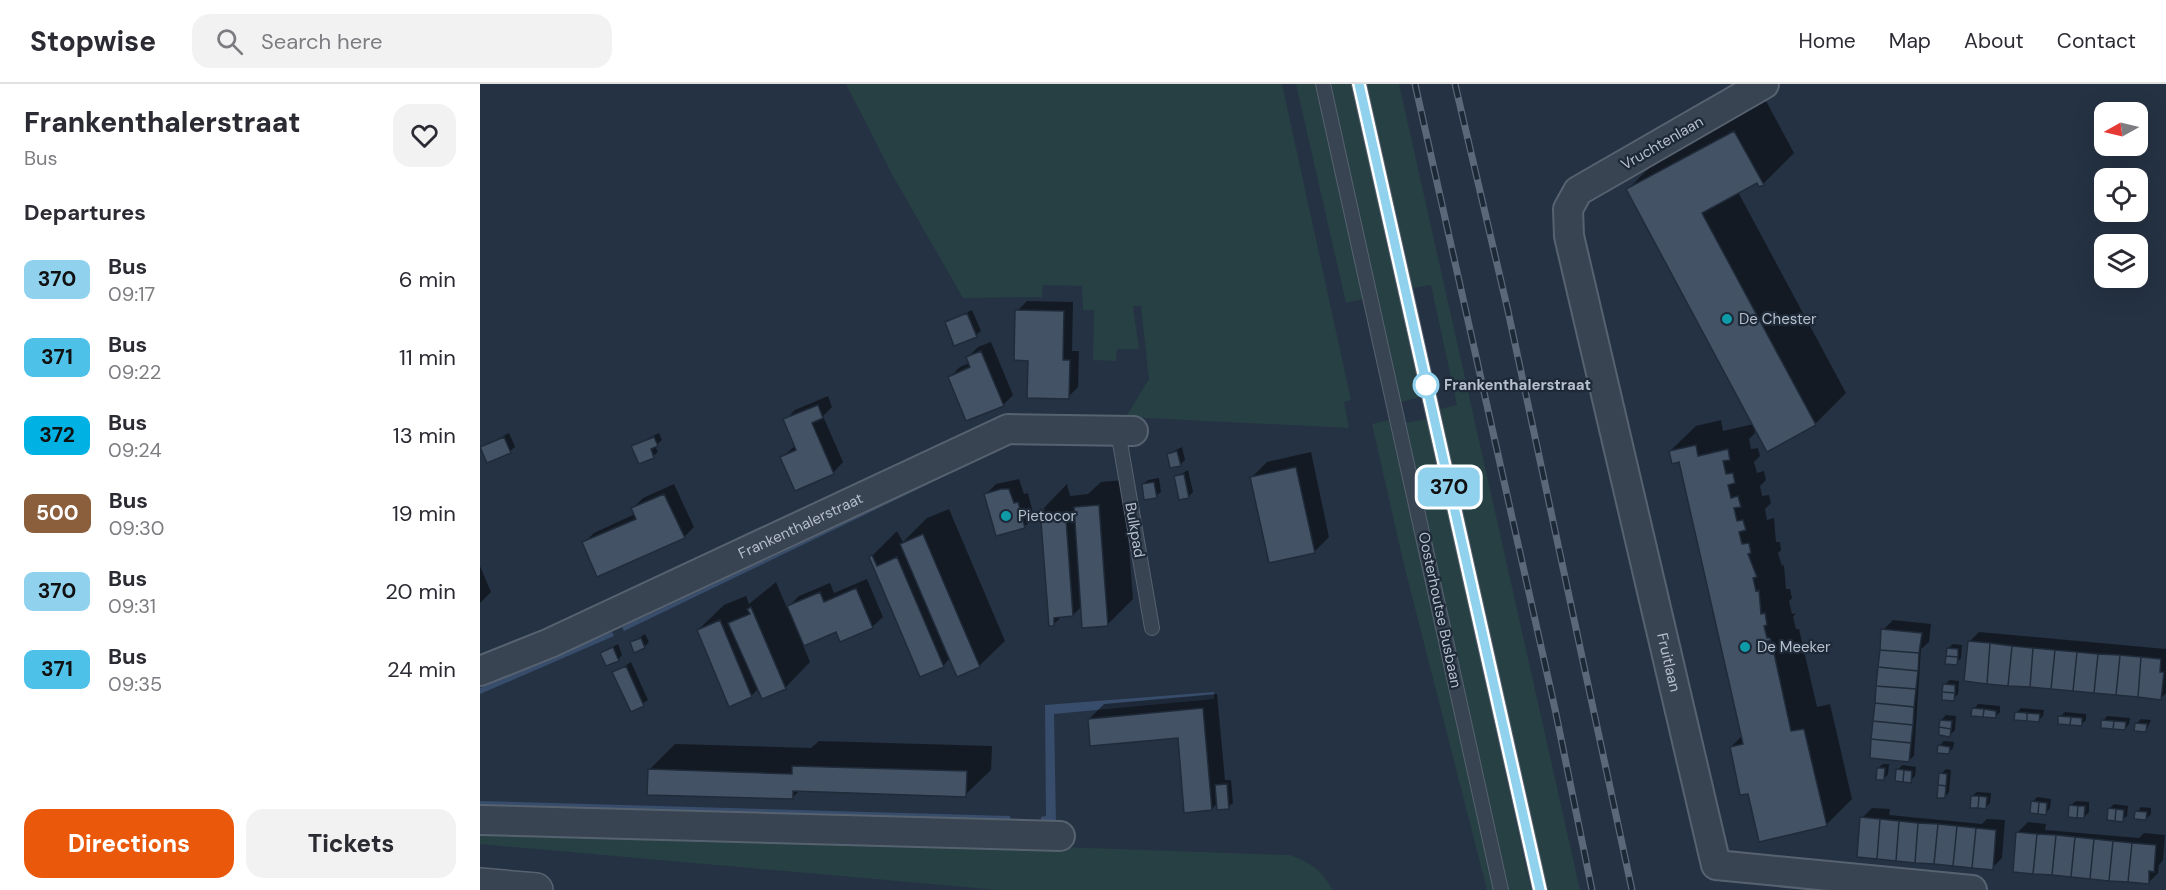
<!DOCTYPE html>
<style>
:root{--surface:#fff;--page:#f2f2f3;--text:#2b2b33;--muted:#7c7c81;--line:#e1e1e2;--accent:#ea580c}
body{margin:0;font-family:"DM Sans",sans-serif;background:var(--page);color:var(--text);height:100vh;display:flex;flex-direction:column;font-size:22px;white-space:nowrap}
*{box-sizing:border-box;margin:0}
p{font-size:20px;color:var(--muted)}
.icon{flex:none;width:33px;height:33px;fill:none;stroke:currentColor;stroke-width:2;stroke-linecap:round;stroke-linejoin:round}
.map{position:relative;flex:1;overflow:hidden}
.panel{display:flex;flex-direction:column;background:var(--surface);width:480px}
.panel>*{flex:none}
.badge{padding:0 12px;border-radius:9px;font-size:21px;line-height:39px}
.needle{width:39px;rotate:262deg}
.tools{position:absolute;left:1614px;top:18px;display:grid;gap:12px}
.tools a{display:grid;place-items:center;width:54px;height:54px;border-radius:12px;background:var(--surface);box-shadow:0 6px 24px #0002;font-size:30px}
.map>.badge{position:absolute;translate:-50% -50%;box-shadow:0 0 0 3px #fff}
h2{padding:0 24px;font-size:22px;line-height:54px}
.round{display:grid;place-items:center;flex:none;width:63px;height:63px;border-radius:18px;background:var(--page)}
.overview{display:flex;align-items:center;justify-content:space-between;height:102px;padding:0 24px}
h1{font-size:28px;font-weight:800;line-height:45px}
.cta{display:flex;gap:12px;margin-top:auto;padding:12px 24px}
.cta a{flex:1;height:69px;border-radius:18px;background:var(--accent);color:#fff;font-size:24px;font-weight:800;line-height:69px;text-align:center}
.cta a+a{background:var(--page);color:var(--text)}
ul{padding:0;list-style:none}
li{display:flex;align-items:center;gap:18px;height:78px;padding:0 24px}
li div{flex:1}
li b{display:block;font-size:22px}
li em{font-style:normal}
li .badge{min-width:66px;font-weight:700;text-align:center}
header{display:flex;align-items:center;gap:36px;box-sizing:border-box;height:84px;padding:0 30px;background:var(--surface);border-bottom:2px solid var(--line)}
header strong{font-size:28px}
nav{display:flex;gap:33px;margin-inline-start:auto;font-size:21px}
.search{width:420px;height:54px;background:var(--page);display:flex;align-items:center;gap:15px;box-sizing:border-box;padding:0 21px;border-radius:18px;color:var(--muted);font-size:22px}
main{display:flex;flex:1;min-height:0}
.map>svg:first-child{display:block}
</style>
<header>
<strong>Stopwise</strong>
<div class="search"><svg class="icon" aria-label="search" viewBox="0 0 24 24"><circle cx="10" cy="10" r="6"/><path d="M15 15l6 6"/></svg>Search here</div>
<nav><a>Home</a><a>Map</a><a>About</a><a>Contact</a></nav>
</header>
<main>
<section class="panel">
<div class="overview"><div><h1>Frankenthalerstraat</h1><p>Bus</p></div><a class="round"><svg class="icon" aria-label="heart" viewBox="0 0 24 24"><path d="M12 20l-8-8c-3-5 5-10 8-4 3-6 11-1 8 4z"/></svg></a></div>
<h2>Departures</h2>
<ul>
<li><span class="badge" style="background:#90d2ee;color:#111">370</span><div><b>Bus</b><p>09:17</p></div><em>6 min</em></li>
<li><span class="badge" style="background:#4ec1e8;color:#111">371</span><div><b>Bus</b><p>09:22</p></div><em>11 min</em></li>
<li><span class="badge" style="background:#00b2e3;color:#111">372</span><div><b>Bus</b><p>09:24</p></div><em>13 min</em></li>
<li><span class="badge" style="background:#8b5e3c;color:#fff">500</span><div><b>Bus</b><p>09:30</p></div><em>19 min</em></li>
<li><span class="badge" style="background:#90d2ee;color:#111">370</span><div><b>Bus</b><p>09:31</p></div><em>20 min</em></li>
<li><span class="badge" style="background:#4ec1e8;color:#111">371</span><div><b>Bus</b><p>09:35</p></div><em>24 min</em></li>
</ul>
<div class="cta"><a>Directions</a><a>Tickets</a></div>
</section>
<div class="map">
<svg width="1686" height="806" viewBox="0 0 1686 806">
<rect width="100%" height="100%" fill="#253243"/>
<path fill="#274044" d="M366 0H802L871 316 864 318 869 344 646 333 669 295 661 222H653L659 265H637L636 277 613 276 614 226H603L602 202 563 201 562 213 483 214 413 92Z
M816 0H835L883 215 866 219Z
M850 0H871L941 313 921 318Z
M887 0H919L1100 806H1066L960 325 977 321 951 201 933 204Z
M947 335 1051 806H1029L925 339Z
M909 336 1014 806H1007L924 481 892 340Z
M0 743 810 771C830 779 843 786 852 806H519L0 760Z"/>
<path fill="#384d6b" d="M463 393 144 547 142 543Z
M132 548 134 552 0 610V604Z
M734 608V615L574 630 576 742 561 743V733L566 732 565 621Z
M0 717 530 732 531 742 0 723Z"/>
<path fill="#0007" d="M1286 17 1314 69 1283 100 1278 97 1258 108 1366 309 1335 340H1273L1275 349 1269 355 1271 365 1278 364 1280 372 1274 378 1277 389 1284 387 1286 396 1280 402 1282 412 1289 411 1291 419 1285 425 1287 436 1294 434 1296 458H1300L1301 466 1298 469 1302 482 1304 481 1306 505H1310L1312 514 1309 517 1312 530 1316 529 1313 533 1316 545H1319L1337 623 1350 620 1372 715 1346 741 1269 708 1251 663 1262 652 1200 376 1190 367 1216 342 1241 336 1243 347 1274 340 1147 106 1178 75Z
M547 217 593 218 592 267H599L598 303 588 313 550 275 537 227Z
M492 226 501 247 496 251 467 238Z
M511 258 533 311 523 321 470 293 480 283 490 279 488 273 498 263Z
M348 312 352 323 343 332 363 378 353 389 302 373 316 361 305 336 315 326Z
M29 349 35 363 30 367 2 363Z
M179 349 182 356 175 362 178 368 173 372 153 362Z
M702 363 705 376 700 381 688 370Z
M831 368 849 453 834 468 772 393 787 378Z
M708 386 713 408 708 413 696 393Z
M679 394 681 408 676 412 663 400 668 396Z
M539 395 544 410 548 409 554 433 544 443 506 410 516 400Z
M644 396 653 515 627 541 602 522 593 531 582 532 574 540 562 426 587 400 590 412 608 410 621 398Z
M194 400 214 443 204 453 104 459 114 449 155 430 153 424 163 414Z
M469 425 525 557 499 582 470 574 463 582 391 473 417 447 423 458 447 434Z
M0 482 11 508 0 519Z
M387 495 403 533 392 543 357 546 323 561 330 578 305 604H279L272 611 250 621 218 546 244 521 266 512 269 520 296 498 307 524 319 512 350 499 354 509Z
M1413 536 1451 540 1449 558 1441 565 1434 672 1429 676 1403 546Z
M1499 548 1686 565V609L1681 614 1489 558Z
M165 550 169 558 164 563 151 559Z
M138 560 142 571 138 576 122 569Z
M1473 560 1482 561 1481 574 1476 579 1468 564Z
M151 578 168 616 151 626 134 589Z
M1470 596 1479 597 1478 610 1473 615 1465 600Z
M737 610 745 696H751L753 719 748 723 738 718 732 725 699 653 609 635 624 620Z
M1498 620 1520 622V628L1515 633 1494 625Z
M1541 624 1564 626 1563 632 1558 637 1536 629Z
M1585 628 1606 630V636L1601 641 1580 633Z
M1466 631 1476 632 1475 646 1470 651 1461 636Z
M1627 632 1650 634 1649 640 1645 645 1623 637Z
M1661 635 1671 636 1666 647 1656 640Z
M339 657 512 662 511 686 485 711 320 706 312 714 169 686 195 660 331 664Z
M1464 657 1474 658 1473 664 1468 669 1459 662Z
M1403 680H1409L1408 690 1404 695 1398 684Z
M1422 681 1436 683 1435 692 1430 697 1418 686Z
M1466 685 1471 686 1469 708 1465 713 1461 690Z
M1497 708 1511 709 1510 719 1505 724 1492 712Z
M1557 713 1571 715 1570 724 1566 729 1553 718Z
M1596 717 1609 718V728L1604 733 1591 721Z
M1634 720 1648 722 1647 732 1642 736 1629 725Z
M1661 723 1671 724V730L1666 735 1657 728Z
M1392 724 1410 725 1409 731 1502 740 1507 735 1525 736 1522 774 1512 784 1382 734Z
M1548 738 1566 740 1565 746 1659 754 1664 749 1685 751 1683 776 1679 781 1678 789 1668 799 1538 748Z"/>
<path fill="#445265" stroke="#202b3a" stroke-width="1.5" d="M1254 47 1284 101 1279 103 1277 99 1222 129 1336 341 1287 368 1146 105Z
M535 226 584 227 583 276H590L589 315 547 314 548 277 534 276Z
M487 229 497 253 474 262 465 238Z
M501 267 524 322 486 337 468 293 490 283 486 273Z
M338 321 343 334 332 339 354 390 315 407 300 373 316 366 303 335Z
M24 353 31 369 7 379 0 363Z
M174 353 178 362 171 365 174 374 159 380 151 362Z
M1216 361 1218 372 1248 365 1250 376 1243 377 1246 390 1253 389 1255 399 1248 401 1251 414 1258 412 1261 423 1254 424 1257 437 1263 436 1266 446 1259 448 1262 460 1269 459 1271 469 1268 470 1277 493 1273 494 1276 507 1279 506 1281 530 1285 529 1287 541 1284 542 1287 554H1290L1291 557H1287L1291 570 1294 569 1311 647 1324 645 1347 742 1279 758 1268 710 1260 711 1250 663 1263 660 1199 378 1192 380 1189 367Z
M697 367 701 382 690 384 687 370Z
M816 383 835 469 789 479 770 393Z
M704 390 709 414 699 416 694 392Z
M674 398 677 414 664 416 662 400Z
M521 405H529L534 419 538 418 545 444 516 452 504 410Z
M184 410 205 454 117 493 102 458 156 435 151 424Z
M619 421 628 542 602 544 594 423Z
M560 425H564L565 437 586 435 593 532 574 534V542H569Z
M443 450 500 583 477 593 420 460Z
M392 471 397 482 417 473 464 583 440 593 389 473Z
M376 504 393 544 360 558 356 548 324 562 307 522 340 508 344 518Z
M271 523 306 605 282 615 248 539 270 530 267 525Z
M240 536 272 613 249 623 217 546Z
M1401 545 1442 549 1439 569 1400 566Z
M161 554 165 564 154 569 150 558Z
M1488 557 1510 559 1507 600 1484 597Z
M1510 559 1532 562 1528 602 1507 600Z
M1532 562 1553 564 1550 603 1528 602Z
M133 563 139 577 126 582 120 569Z
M1467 564 1478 565V573L1466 572Z
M1553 564 1575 566 1571 605 1550 603Z
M1400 566 1439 569 1438 587 1398 583Z
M1575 566 1597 568 1593 607 1571 605Z
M1597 568 1618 570 1614 609 1593 607Z
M1618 570 1640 571 1636 611 1614 609Z
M1640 571 1661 573 1658 613 1636 611Z
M1466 572 1478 573 1477 581 1465 580Z
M1661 573 1681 575 1680 588H1684L1681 616 1658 613Z
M146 582 164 622 151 628 132 588Z
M1398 583 1438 587 1436 605 1396 602Z
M1463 600 1475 601V609L1462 608Z
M1396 602 1436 605 1434 623 1395 619Z
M1462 608 1475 609 1474 617 1462 616Z
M1395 619 1434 623 1433 641 1393 637Z
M723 624 732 726 704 729 698 654 610 662 608 635Z
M1492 624 1504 625 1503 633 1491 632Z
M1504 625 1516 627V634L1503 633Z
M1535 628 1547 629V637L1534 636Z
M1547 629 1560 630 1559 638 1547 637Z
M1578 632 1591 633 1590 641 1578 640Z
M1591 633 1602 634V642L1590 641Z
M1460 636 1472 637 1471 645 1459 643Z
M1621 636 1634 637 1633 645 1621 644Z
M1393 637 1433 641 1431 659 1391 655Z
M1634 637 1646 638 1645 646 1633 645Z
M1655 639 1667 640 1666 648 1654 647Z
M1459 643 1471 645 1470 653 1459 651Z
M1391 655 1431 659 1429 678 1390 674Z
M1458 661 1470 663 1469 670 1457 669Z
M312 682 487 687 486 713 313 707V715L167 711 168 685 312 690Z
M1397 684H1405L1404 696H1396Z
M1416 685 1424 686 1423 698 1415 697Z
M1424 686 1432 687 1431 699 1423 698Z
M1459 689 1467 690 1466 702 1458 701Z
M747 700 749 725 737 726 735 701Z
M1458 701 1466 702 1465 714H1457Z
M1491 712H1499L1498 724H1490Z
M1499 712 1507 713 1506 725 1498 724Z
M1551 717 1559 718 1558 730 1550 729Z
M1559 718 1567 719 1566 731 1558 730Z
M1589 721 1598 722 1597 734 1588 733Z
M1598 722H1605L1604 734H1597Z
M1628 724 1636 725 1635 737 1627 736Z
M1636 725 1644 726 1643 738 1635 737Z
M1655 727 1667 728 1666 736 1654 735Z
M1380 733 1400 735 1397 775 1377 773Z
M1400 735 1419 737 1416 777 1397 775Z
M1419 737 1438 739 1435 779 1416 777Z
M1438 739 1458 740 1454 780 1435 779Z
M1458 740 1477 742 1473 782 1454 780Z
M1477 742 1496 744 1492 784 1473 782Z
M1496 744 1516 746 1513 786 1492 784Z
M1536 748 1557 750 1553 790 1533 788Z
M1557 750 1576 751 1572 791 1553 790Z
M1576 751 1595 753 1591 793 1572 791Z
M1595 753 1614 755 1610 795 1591 793Z
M1614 755 1633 757 1629 797 1610 795Z
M1633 757 1652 759 1648 798 1629 797Z
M1652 759 1676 761 1674 788 1669 787V800L1648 798Z"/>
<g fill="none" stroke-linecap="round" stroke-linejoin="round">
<g stroke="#576270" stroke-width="16">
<path id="service" d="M843 0 1021 806
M879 0 1060 806
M638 347 672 544"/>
</g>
<g stroke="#576270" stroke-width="32">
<g id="minor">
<path id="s1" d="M1284 0 1098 107 1088 125 1089 152 1236 781 1492 806"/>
<path id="s2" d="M0 587 70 559 528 345 653 347"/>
<path d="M0 736 580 752"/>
</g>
</g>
<g stroke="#576270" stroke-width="36">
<path id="tertiary" d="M0 801 56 806"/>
</g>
<use href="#service" stroke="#394452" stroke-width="14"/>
<use href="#minor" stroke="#394452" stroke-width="28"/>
<use href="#tertiary" stroke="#394452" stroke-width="33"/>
<g stroke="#5b6879" stroke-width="7">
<path id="rail" d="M935 0 1075 625 1112 806
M975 0 1028 227 1152 806"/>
</g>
<use href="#rail" stroke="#1e2938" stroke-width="4.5" stroke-dasharray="14" stroke-linecap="butt"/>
</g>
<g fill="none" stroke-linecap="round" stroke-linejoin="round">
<g stroke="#fff" stroke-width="14">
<path id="line" d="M879 0 1060 806"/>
</g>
<use href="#line" stroke="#90d2ee" stroke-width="9"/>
</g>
<g fill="#0f9aa8" stroke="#1e2938" stroke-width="2">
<circle cx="1247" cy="235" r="6"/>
<circle cx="526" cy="432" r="6"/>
<circle cx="1265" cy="563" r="6"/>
</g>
<circle fill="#fff" stroke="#90d2ee" stroke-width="3" cx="946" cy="301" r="12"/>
<g text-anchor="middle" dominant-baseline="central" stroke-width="4.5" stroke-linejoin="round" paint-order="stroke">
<g font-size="15" fill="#b6bfcc" stroke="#1e2938">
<text transform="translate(1182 59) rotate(-30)">Vruchtenlaan</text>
<text stroke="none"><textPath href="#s2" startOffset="352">Frankenthalerstraat</textPath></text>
<text transform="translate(655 446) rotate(80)">Bulkpad</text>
<text transform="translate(960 526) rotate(78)">Oosterhoutse Busbaan</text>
<text stroke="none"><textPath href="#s1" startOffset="700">Fruitlaan</textPath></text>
</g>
<g font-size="15" fill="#b6bfcc" stroke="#1e2938" text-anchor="start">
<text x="1259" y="235">De Chester</text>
<text x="538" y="432">Pietocor</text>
<text x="1277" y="563">De Meeker</text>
</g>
<g font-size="15" font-weight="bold" fill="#b6bfcc" stroke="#1e2938" text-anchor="start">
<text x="964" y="301">Frankenthalerstraat</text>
</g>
</g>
</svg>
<div class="tools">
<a><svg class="needle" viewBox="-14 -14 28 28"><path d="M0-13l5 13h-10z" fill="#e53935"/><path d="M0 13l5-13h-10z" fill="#7c7c81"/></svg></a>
<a><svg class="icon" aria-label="locate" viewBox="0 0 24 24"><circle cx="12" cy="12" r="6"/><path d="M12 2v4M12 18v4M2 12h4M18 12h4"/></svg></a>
<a><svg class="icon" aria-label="layers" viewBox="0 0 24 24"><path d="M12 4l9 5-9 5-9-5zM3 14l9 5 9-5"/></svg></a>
</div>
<b class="badge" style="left:969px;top:403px;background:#90d2ee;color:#111">370</b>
</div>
</main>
